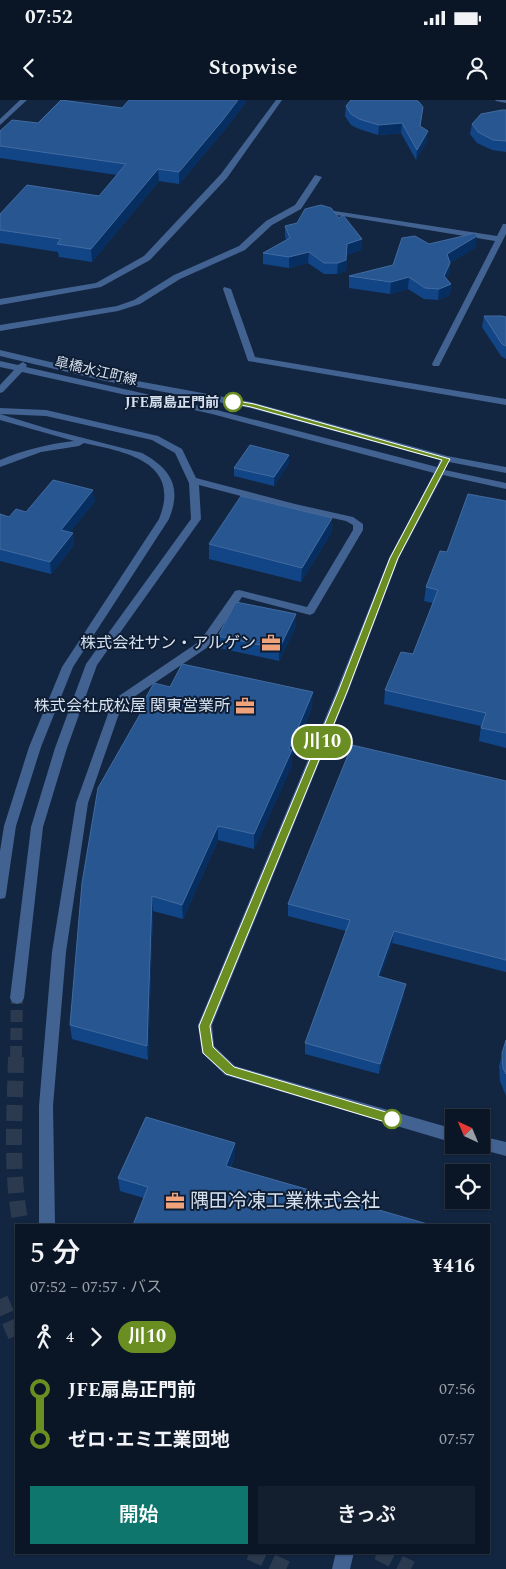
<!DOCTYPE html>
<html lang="ja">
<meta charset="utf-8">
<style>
:root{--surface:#0a1626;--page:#131f2e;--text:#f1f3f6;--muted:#999fa7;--line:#2a3543;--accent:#0f766e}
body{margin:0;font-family:Spectral,"Noto Sans JP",serif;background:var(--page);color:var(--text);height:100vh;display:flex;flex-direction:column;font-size:19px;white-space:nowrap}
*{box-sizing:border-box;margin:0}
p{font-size:16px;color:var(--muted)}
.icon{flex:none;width:28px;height:28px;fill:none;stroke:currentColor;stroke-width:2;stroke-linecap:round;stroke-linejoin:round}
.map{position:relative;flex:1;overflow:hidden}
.sheet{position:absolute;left:15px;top:1124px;width:475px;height:330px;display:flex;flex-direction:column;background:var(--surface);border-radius:0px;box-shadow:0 1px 4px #0004,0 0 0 1px var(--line)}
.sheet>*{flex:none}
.badge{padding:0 10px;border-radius:16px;font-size:18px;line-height:32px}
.needle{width:32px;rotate:316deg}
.controls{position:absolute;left:445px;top:1009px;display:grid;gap:10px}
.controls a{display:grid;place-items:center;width:45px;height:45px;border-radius:0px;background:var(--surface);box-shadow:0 1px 4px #0004,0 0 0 1px var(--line);font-size:25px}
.map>.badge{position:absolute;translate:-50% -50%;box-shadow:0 0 0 2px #fff}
.legs{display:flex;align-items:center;gap:8px;height:55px;padding:0 15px;font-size:16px}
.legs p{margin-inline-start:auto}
.head{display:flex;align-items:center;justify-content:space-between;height:85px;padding:0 15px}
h1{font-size:28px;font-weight:600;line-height:38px}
.button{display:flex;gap:10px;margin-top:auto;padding:10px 15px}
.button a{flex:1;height:58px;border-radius:0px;background:var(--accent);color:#fff;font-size:20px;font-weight:600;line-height:58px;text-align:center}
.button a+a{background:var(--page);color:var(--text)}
ul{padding:0 15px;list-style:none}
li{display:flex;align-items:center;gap:18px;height:50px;font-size:19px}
li i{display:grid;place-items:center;width:8px;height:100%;margin:0 6px;background:currentColor}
li i::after{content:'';width:12px;height:12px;margin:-6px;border:4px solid;border-radius:50%;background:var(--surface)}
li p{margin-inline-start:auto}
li:first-child i{background:linear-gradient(#0000 50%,currentColor 0)}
li:last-child i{background:linear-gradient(currentColor 50%,#0000 0)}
.status{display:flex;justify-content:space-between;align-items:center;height:35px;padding:0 25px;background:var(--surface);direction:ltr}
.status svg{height:14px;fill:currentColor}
header{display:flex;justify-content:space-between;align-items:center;height:65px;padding:0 15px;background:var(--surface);font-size:22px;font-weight:600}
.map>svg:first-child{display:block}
</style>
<div class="status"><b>07:52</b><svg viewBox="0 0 49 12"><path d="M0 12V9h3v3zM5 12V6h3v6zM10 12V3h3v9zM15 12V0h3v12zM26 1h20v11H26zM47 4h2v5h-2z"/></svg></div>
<header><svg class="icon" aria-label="back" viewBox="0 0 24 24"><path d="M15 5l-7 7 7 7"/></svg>Stopwise<svg class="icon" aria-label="person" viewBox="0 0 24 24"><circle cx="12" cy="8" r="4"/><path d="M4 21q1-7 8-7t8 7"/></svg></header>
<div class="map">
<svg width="506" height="1469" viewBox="0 0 506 1469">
<rect width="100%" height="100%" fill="#0e1d33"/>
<path fill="#132641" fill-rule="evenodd" d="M0 0H506V1469H0ZM454 1018H481V1045H454ZM454 1072H481V1100H454ZM16 1125H489V1452H16Z"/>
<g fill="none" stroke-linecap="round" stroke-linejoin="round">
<path stroke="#2c3a4f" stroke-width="12" stroke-dasharray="12 6" stroke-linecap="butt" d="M16 958 17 898"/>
<path stroke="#2c3a4f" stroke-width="16" stroke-dasharray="16 8" stroke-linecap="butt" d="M16 957C15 1012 10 1071 21 1125
M0 1199 16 1236
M250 1452 287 1469
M378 1452 411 1469"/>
<path fill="#426291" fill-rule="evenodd" d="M20 0H27L0 25V19Z
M276 0H282L227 78 150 160 101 187 0 205V199L96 183 144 156 221 74Z
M495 0H506V3L496 1Z
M315 75 322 77 301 109 272 125 245 150 180 179 140 204 118 211 0 231V225L117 206 134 200 174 175 239 146 266 121 295 105Z
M315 108 497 136 503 124H506V134L439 266H433L432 264 495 141 318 112H315Z
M224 187 231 189 255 257 506 299V305L248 261 223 189Z
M0 250 105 275 251 302 447 356 506 367V373L449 362 445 370 506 383V389L443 375 399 458 348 592 212 925 214 946 235 966 454 1029V1043L225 975 202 953 198 925 336 592 389 458 434 373 212 314 22 272 3 292 0 293V285L14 270 0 267V261L18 265 23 262 27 265 26 267 213 309 437 367 440 360 250 308 105 281 0 256Z
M0 308 46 310 158 336 182 349 196 378 295 404 353 417 363 424V430L314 513 310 515 242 497 208 547 122 605 88 703 66 852 53 1006 55 1125H39V1006L52 852 76 703 113 600 200 541 235 491 239 490 307 507 353 430V425L346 421 290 409 199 385 201 419 97 565 67 648 43 727 24 898 22 902 17 904 12 902 10 898 31 727 55 648 86 564 191 419 189 383 175 353 152 340 46 316 0 314Z
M0 314 52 330 142 353C171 369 182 387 169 419L73 567 41 647 16 726 6 794 5 798 0 799V751L4 726 29 647 62 567 159 419C182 362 126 352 84 343L79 346 41 352 0 367V360C23 350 48 344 74 341L0 320Z
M481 1036 506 1042V1056L476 1048 474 1045H481Z
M336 1452H354L350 1469H332Z"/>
</g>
<path fill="#124586" d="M246 2 222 33 179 84 159 81 92 162 59 157 58 152 0 143V114L99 96 117 75 0 58V31L38 23 122 8Z
M346 6 422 17 420 27 427 41 416 60 401 33 378 35 359 29 351 25 345 16Z
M506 10V52L492 50 477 43 470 34 472 24Z
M339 118 362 139 361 150 347 155 346 171 337 174H324L308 163 289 168 263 164V153L286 140 285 137V126Z
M476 147 450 163 449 174 446 179 451 184 450 195 438 200 424 199 408 189 390 194 349 188V176L393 165Z
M484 216 506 217V259L501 256 482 227Z
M289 355V363L274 386 234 376V368Z
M95 401 70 432 73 433 74 445 51 474 0 461V414L9 417 26 412Z
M506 401V648L479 641 481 626 384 604 385 590 413 554 433 503 424 501 426 487 447 452Z
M332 418 331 433 301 482 209 459V444Z
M296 514V526L279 561 219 548 218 536Z
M170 587 312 607 292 656V665L254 749 218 740 183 819 153 811 148 960 72 939 70 925 141 613 140 608Z
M506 681V872L392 843 380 877 404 895 379 974 305 954V943L346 831 288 816V804Z
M506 940V996L500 981 499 966Z
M235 1056 231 1067 144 1098 120 1091 118 1078Z"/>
<path fill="#072e60" d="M238 0H246V2L222 33 179 84V72Z
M402 23 401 33 378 35 379 25Z
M428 31 427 41 416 60 417 50Z
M158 69 159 81 92 162 91 149Z
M477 136 476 147 450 163 449 174 443 187 447 154Z
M362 139 361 150 347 155 346 171 337 174 338 163 347 144Z
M309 152 308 163 289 168V157Z
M409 177 408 189 390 194 391 182Z
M451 184 450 195 438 200 439 189Z
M289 355V363L274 386V377Z
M93 390 95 401 62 442 61 430Z
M332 418 331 433 301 482 302 468Z
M73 433 74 445 51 474 50 462Z
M296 514V526L279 561V549Z
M313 592 312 607 292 656V665L254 749V734Z
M218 726V740L183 819 182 805Z
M152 796 153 811 148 960 147 946Z
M394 831 392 843 377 887 378 876Z
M406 884 404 895 379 974 380 964Z
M235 1043V1056L226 1078V1066Z"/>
<path fill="#275691" stroke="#426ba0" d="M61 0 122 8 129 0H238L222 21 179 72 158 69 91 149 57 144 61 139 0 130V114L27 85 99 96 126 64 0 46V31L12 20 38 23Z
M351 0H416L419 2 423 7 420 26 428 31 417 50 402 23 379 25 359 19 351 14 346 6Z
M502 10H506V41L493 40 478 32 472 24 481 14Z
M321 105 331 108 339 118 343 115 362 139 347 144 346 160 338 163H324L309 152 289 157 263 153 290 138 285 126 297 123 305 109Z
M476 133 477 136 447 154 450 163 444 176 451 184 439 189 425 188 409 177 391 182 349 176 393 165 402 138 415 136 429 144Z
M484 216H502L506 217V246L502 244Z
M250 345 289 355 274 377 234 368Z
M53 380 93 390 61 430 73 433 50 462 0 449V414L9 417 16 409 26 412Z
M468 394 506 401V633L481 628 486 613 385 590 401 552 413 554 438 490 426 487 440 451 447 452Z
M241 396 332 418 302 468 209 444Z
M236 502 296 514 279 549 218 536Z
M182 564 313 592 289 649 292 650 254 734 218 726 182 805 152 796 147 946 70 925 82 783 98 688 143 609 140 608 154 583 170 587Z
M352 645 506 681V860L394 831 378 876 406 884 380 964 305 943 350 820 288 804Z
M506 940V974L503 968 502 953Z
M146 1017 235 1043 226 1066 431 1125H133L148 1087 118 1078Z"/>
<path fill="#6b8e23" stroke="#fff" d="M231 300 254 304 450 359 398 458 347 592 210 926 213 947 234 967 396 1015 397 1019 396 1022 392 1024 226 974 203 953 199 926 338 592 390 458 442 360 251 307 231 303Z"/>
<defs>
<g id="office-bare" transform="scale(1.5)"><path d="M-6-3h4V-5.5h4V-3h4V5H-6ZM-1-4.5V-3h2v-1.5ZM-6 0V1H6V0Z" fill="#f0a27a" stroke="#0e1d33" stroke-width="2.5" paint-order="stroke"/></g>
</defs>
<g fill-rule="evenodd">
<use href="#office-bare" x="271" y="543"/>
<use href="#office-bare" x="245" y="606"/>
<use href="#office-bare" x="175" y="1101"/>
</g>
<g fill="#fff" stroke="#6b8e23" stroke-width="2.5">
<circle cx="233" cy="302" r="9"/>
<circle cx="392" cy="1019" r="9"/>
</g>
<g text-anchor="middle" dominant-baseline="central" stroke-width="4" stroke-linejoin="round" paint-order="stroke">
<g font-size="14" fill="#d6e1f0" stroke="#0e1d33">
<text transform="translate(96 271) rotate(13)">皐橋水江町線</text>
</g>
<g font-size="14" font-weight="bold" fill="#d6e1f0" stroke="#0e1d33" text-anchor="end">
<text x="219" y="302">JFE扇島正門前</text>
</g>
<g font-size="16" fill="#d6e1f0" stroke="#0e1d33" text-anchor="end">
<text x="256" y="543">株式会社サン・アルゲン</text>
<text x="230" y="606">株式会社成松屋 関東営業所</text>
</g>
<g font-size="19" fill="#d6e1f0" stroke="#0e1d33" text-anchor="start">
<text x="190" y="1101">隅田冷凍工業株式会社</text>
</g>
</g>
</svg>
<div class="controls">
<a><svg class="needle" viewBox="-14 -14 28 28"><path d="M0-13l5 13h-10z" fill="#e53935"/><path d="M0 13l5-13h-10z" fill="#999fa7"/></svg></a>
<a><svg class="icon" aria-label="locate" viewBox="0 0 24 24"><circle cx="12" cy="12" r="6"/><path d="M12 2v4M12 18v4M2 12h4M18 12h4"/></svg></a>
</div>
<b class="badge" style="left:322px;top:642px;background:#6b8e23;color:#fff">川10</b>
<section class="sheet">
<div class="head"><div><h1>5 分</h1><p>07:52 – 07:57 · バス</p></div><b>¥416</b></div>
<div class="legs"><svg class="icon" aria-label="walk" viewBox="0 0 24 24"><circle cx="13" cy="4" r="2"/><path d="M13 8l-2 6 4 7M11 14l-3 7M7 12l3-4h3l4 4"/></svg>4<svg class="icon" aria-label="forward" viewBox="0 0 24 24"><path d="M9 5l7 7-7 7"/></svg><b class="badge" style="background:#6b8e23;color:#fff">川10</b></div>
<ul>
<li><i style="color:#6b8e23"></i><b>JFE扇島正門前</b><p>07:56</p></li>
<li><i style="color:#6b8e23"></i><b>ゼロ･エミ工業団地</b><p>07:57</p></li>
</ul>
<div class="button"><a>開始</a><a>きっぷ</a></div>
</section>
</div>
